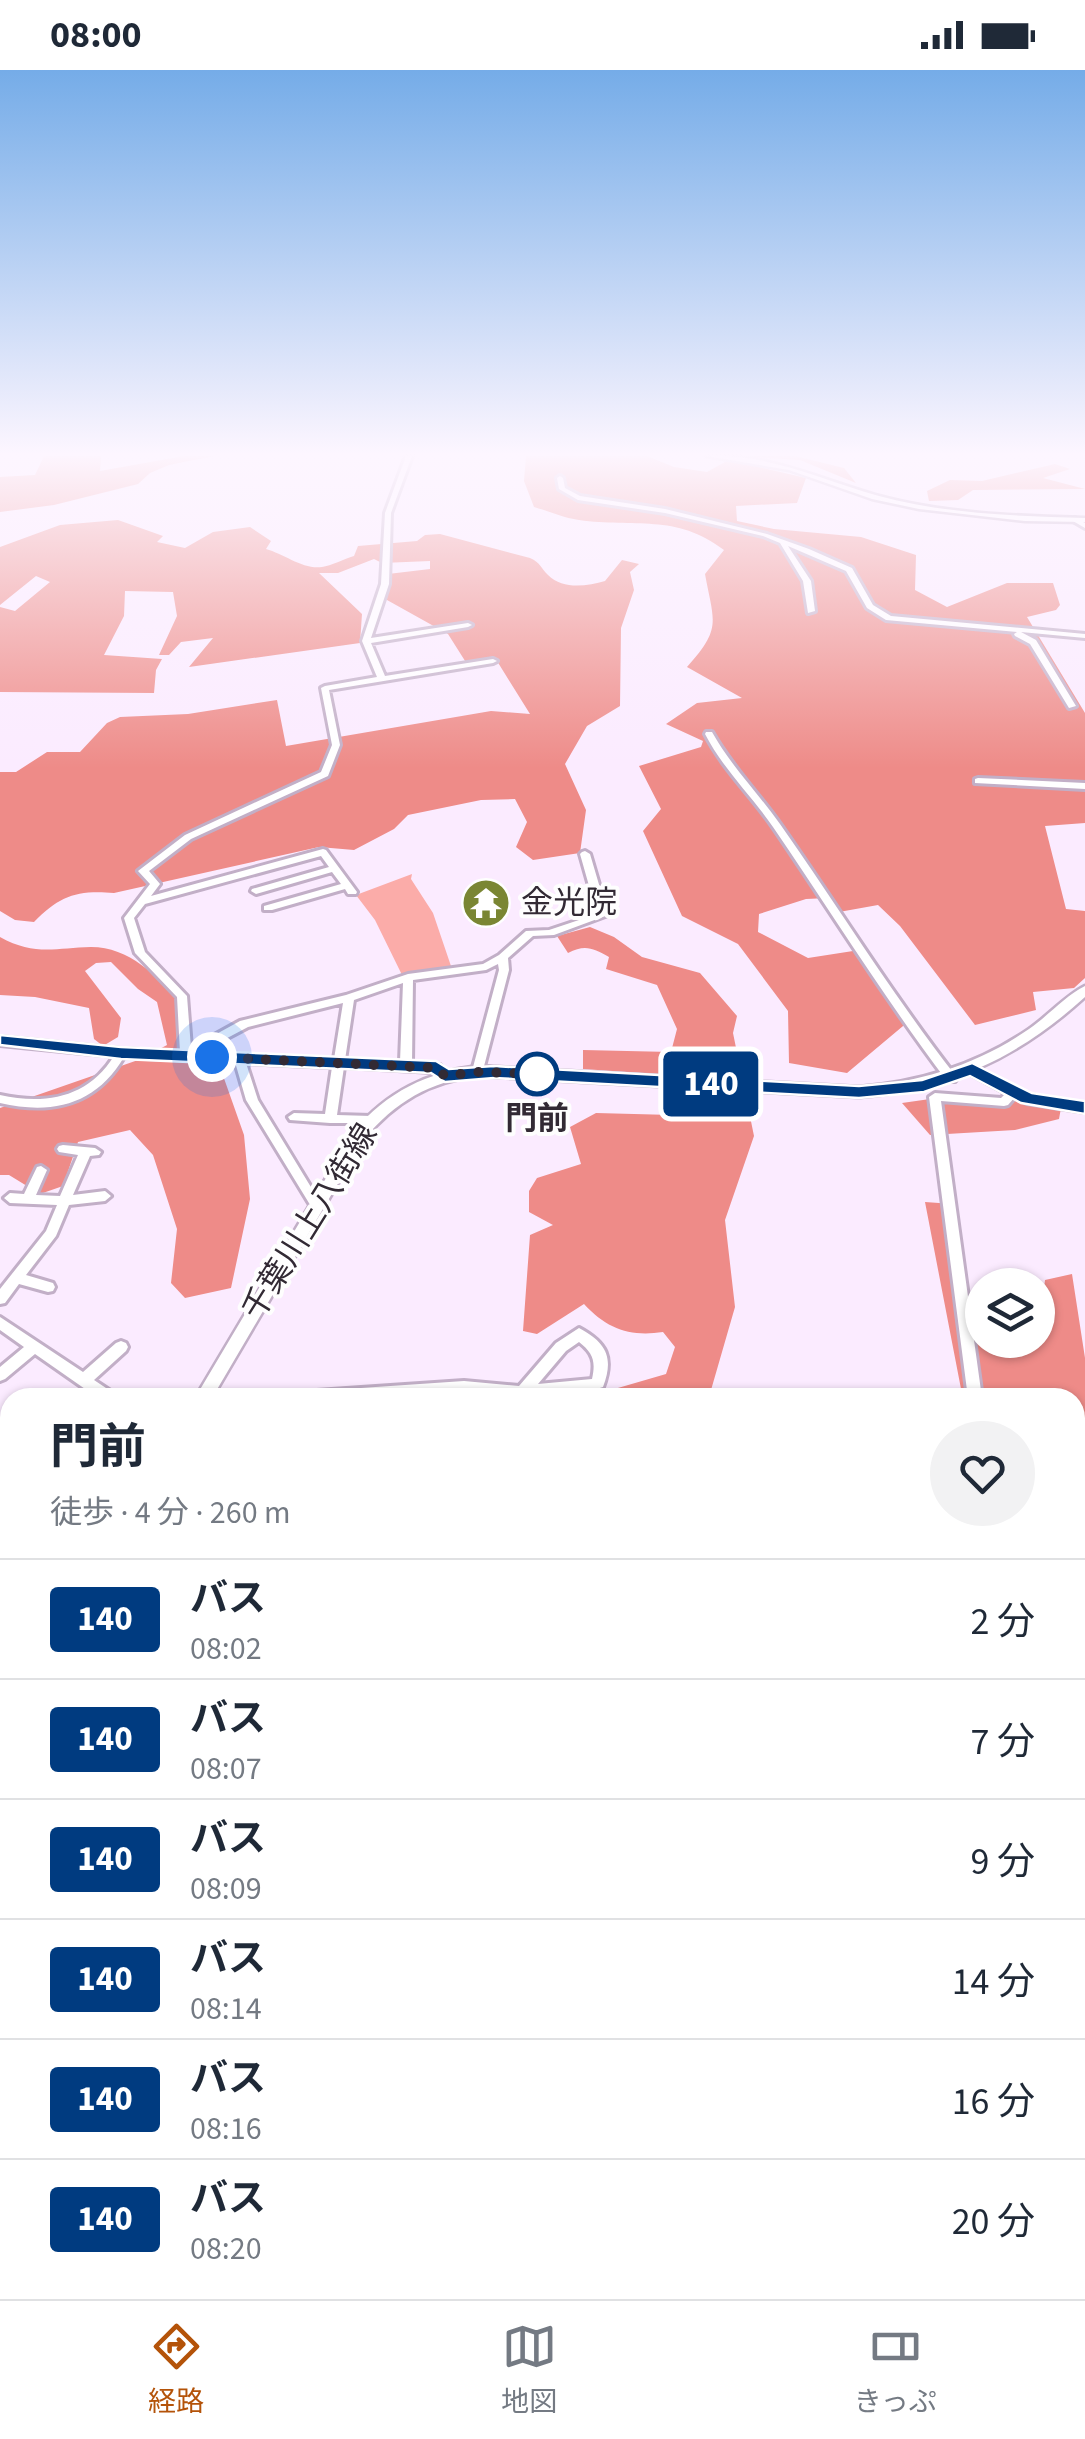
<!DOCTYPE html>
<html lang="ja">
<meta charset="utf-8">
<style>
:root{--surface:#fff;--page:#f2f2f3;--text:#1f2937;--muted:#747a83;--line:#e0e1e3;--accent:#b45309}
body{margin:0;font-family:"Source Sans 3","Noto Sans JP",sans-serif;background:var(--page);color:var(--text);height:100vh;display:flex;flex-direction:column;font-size:38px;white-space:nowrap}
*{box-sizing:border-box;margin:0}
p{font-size:32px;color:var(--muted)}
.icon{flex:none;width:55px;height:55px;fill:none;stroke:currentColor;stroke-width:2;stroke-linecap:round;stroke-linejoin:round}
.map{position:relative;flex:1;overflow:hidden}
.drawer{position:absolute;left:0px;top:1318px;width:1085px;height:912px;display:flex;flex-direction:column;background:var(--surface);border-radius:30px 30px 0 0;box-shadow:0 2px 8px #0004}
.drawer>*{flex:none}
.badge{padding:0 20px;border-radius:8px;font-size:35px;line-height:65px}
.controls{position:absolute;left:965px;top:1198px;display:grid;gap:20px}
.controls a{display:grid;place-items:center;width:90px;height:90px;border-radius:50%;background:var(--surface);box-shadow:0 2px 8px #0004;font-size:50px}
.you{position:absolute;width:50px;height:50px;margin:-25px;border:8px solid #fff;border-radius:50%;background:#1a73e8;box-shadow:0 0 0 15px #1a73e833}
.map>.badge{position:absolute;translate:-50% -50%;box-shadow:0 0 0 5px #fff}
.round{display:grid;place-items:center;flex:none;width:105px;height:105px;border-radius:52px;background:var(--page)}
.summary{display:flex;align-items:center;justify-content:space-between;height:170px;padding:0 50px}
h1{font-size:48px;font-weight:700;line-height:75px}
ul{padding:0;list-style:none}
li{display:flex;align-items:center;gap:30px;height:120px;padding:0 50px;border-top:2px solid var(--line)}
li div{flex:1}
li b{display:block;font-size:38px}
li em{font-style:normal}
li .badge{min-width:110px;font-weight:700;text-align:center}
.status{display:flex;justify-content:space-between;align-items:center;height:70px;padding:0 50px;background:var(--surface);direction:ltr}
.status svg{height:28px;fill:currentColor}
.tab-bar{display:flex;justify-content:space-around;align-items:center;height:140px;border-top:2px solid var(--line);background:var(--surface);font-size:28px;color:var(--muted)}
.tab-bar a{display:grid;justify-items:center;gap:5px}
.tab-bar .selected{color:var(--accent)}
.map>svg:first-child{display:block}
</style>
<div class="status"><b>08:00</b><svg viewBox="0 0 49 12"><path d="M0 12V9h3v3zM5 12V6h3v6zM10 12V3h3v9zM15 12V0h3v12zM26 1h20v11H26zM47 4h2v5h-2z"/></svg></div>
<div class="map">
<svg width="1085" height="2229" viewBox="0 0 1085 2229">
<rect width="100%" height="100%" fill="#fbebff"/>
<path fill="#fbaca9" d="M412 804 411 809 433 843 452 899 403 907 375 850 356 825Z"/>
<path fill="#ee8b88" d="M44 386H101L100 401 184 386H214L169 395 150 403 138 414 54 435 0 442V407L35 405Z
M526 386H647L674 397 707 402 736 386H795L844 398 856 413 800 390 755 387V396L806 408 797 433 736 436 737 451 774 459 861 467 916 485 915 520 947 537 1007 513H1053L1060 535 1056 540 1027 547 1085 643V753L1045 756 1066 839 1085 841V908L1074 918 1033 922 1036 940 975 955 900 856 878 835 839 842 828 828 806 829 759 844 758 862 808 888 853 881 909 951 847 1003 789 993 788 941 738 874 682 846 643 761 661 739 639 696 701 677 703 671 666 654 697 633 742 628 687 597C722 558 714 553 705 504L724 480C676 443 634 458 579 450 564 448 548 441 534 437L524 411Z
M1055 394 1070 399 1043 408 1085 419 973 420 958 430 929 431 927 421 950 410 982 411Z
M118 450 163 466 157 472 185 478 213 462 250 457 271 471 266 479C284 484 304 500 322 497 331 496 344 489 354 486L358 476 417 471 425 465 440 464 530 488C541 493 540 497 548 505 563 520 587 516 605 511L622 490 639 494 630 502 634 520 621 558 620 636 587 656 565 694 586 740 580 783 533 790 516 777 527 752 515 729 481 730 408 745 394 759 354 780 319 777 114 823C76 820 60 826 34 852L15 850 0 841V702H16L47 682H80L107 653 120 647 188 644 277 630 286 676 491 641 530 644 497 591 467 594 448 564 387 530 388 504 430 499V491L382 493 374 489 338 503H319L362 544 360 573 189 597 213 568 181 572 169 585H159L177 546 173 522 125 521 124 546 104 585 162 589 156 600 154 623 0 622V537L15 541 50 512 36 506 0 535V477L60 455Z
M590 857 614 867 642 887 700 903 737 946 733 963 754 1066 725 1150 735 1237 709 1327H587L666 1304 675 1277 663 1262C630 1267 607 1259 584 1234L537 1264 523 1261 530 1165 553 1155 529 1142V1121L537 1108 581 1094 570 1057 596 1043 672 1045 671 1005 583 999V980L671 982 677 959 657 915 606 899 609 887C593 878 585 874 568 883L557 866Z
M0 867C34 886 55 878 91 877 129 877 158 906 180 933L179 974 199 978 220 997 244 1065 250 1129 231 1218 185 1228 171 1213 177 1159 153 1085 130 1060 78 1072 63 1116 40 1124 9 1105H0V1038L141 989 167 975 157 932 138 919 111 892 96 893 85 901 121 948 118 967 103 976 94 969 89 938 35 927 0 925Z
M965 1024 1046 1029 1061 1038 1059 1049 1015 1060 930 1065 902 1033Z
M925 1132 953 1134 975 1252H982V1270H1038L1045 1210 1072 1204 1085 1288V1486L1075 1494V1328L933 1327 962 1324Z
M1075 1565 1085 1571V2229H232L167 2220H1075Z"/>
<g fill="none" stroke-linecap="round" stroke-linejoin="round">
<g stroke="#c2afc7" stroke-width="6">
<path id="minor" d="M406 386H412L391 443 389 514 371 568 468 553 472 555 468 557 371 573 385 606 493 589 497 591 493 593 329 620 340 675 328 706 191 769 149 801 160 814 151 826 323 779 326 780 357 822 356 824H348L345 819 272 840H264V836L341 814 332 802 256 824 251 821 252 819 329 797 321 786 145 834 134 848 145 882 187 926 191 978 240 951 346 925 408 904 483 894 499 885 526 861 549 860 597 844 580 784 582 782 585 781 590 784 608 845 554 865 533 866 508 888 509 900 482 1004H474L472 1001 499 900 498 894 486 900 413 910 412 993 440 995 451 1006 445 1010 433 1002 344 997 337 1045 371 1046 375 1047 377 1050 375 1053H330L290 1050 288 1047 294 1043 325 1044 332 997 246 993 258 1030 320 1132 322 1135 320 1138H312L246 1030 235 992 124 987C96 1035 52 1045 0 1033V1025C45 1035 88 1028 114 986L0 975V967L121 979 180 982 177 927 135 883 124 848 150 814 138 801 185 765 321 702 332 675 321 618 325 616 377 607 362 571 381 514 385 443ZM403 913 400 992 345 990 354 930ZM343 933 334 989 199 983 248 957Z
M560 406 563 408 565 418 580 426 665 439 767 464 809 479 852 498 873 535 891 546 1085 564V568L1021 562 1036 570 1076 636 1069 638 1030 574 1015 566 1014 564 1017 562 886 550 867 538 846 501 788 476 811 511 815 541 808 543 803 511 780 473 763 466 665 443 578 430 559 419 557 408Z
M1075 448 1085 453V458L1073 451 1072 450Z
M706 662H712C731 696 758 723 780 754 839 838 892 924 955 1005L957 1008 955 1011H947C885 929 831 842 773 757 751 725 723 699 705 664Z
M978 708 1085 713V719L975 713V709Z
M971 995 1030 1025 1085 1034V1042L1027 1033 1015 1027 1008 1035 1004 1036 941 1031 982 1328H968L929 1027 935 1023 1001 1028 1006 1023 967 1002 965 999 967 996Z
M63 1075 95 1078 101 1082 99 1085 90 1086 73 1125 105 1121 111 1126 105 1131 69 1135 56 1166 26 1205 53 1213 55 1217 53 1221 48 1222 19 1214 5 1233 0 1234V1219L46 1161 57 1135 10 1133 4 1128 10 1123 24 1124 37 1097 41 1096 47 1100 36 1125 60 1126 78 1085 59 1082 57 1079 59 1076Z
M0 1247 83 1302 116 1273 121 1271 126 1273 128 1277 126 1281 94 1310 115 1324 117 1328H98L35 1284 5 1309 0 1311V1297L24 1277 0 1260Z
M579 1258C607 1273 614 1288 603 1317L587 1322 522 1328 464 1323 398 1328H295L297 1324 302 1322 464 1311 519 1316 556 1273ZM579 1272C593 1283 596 1291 592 1309L538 1314 566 1281Z
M0 1504C13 1508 10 1520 10 1532 0 1527 0 1515 0 1504Z
M0 2041 10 2043V2063L0 2061Z"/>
</g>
<g stroke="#c2afc7" stroke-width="5">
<path id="major" d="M707 386C768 383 822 410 879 426 945 444 1017 446 1085 448V452L1025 451 919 439 872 429 789 400Z
M1085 916V927C1018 988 949 1020 859 1027L478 1006C430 1011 395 1032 364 1069L212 1328H195L354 1061C387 1022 427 1002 478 996L859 1017C921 1012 977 995 1029 959 1048 946 1065 926 1085 916Z
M10 1519V1540L0 1545V1524Z"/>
</g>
<use href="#minor" fill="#fff" fill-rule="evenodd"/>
<use href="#major" fill="#fff" fill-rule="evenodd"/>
</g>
<linearGradient id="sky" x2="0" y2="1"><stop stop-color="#75ace8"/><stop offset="0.55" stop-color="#fdf6ff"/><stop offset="1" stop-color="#fdf6ff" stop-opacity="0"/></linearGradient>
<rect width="1085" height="698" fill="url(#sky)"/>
<path fill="#003b80" stroke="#fff" stroke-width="2.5" d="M0 965 121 977 436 991 449 999 494 996 859 1016 922 1010 972 993 1032 1023 1085 1031V1044L1021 1033 970 1006 924 1022 859 1028 494 1008 445 1012 431 1003 121 989 0 975Z"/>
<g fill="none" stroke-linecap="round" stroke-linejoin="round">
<path stroke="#322a34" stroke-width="10" stroke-dasharray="0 18" d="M212 987 436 998 445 1006 478 1002 537 1004"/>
</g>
<defs>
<g id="temple-disc" transform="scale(2.5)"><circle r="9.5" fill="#7a8633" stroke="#fefefe"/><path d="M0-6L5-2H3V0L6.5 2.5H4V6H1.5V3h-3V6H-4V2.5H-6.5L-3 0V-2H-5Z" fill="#fff"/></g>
</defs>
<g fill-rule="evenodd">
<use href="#temple-disc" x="486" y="833"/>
</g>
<circle fill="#fff" stroke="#003b80" stroke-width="5" cx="537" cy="1004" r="20"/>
<g text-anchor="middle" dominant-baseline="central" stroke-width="8" stroke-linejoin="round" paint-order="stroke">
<g font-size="32" fill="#322a34" stroke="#fefefe" text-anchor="start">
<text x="521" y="833">金光院</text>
</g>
<g font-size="32" font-weight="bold" fill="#322a34" stroke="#fefefe">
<text x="537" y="1049">門前</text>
</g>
<g font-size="32" fill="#322a34" stroke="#fefefe">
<text transform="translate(310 1152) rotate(-58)">千葉川上八街線</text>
</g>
</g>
</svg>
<div class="controls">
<a><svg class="icon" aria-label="layers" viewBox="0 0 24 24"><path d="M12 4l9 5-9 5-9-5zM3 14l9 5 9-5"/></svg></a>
</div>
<div class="you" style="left:212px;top:987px"></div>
<b class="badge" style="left:711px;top:1014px;background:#003b80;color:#fff">140</b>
<section class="drawer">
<div class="summary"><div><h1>門前</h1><p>徒歩 · 4 分 · 260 m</p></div><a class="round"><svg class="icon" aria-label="heart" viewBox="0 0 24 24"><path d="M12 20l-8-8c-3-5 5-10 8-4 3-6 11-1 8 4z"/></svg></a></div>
<ul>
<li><span class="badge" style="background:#003b80;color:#fff">140</span><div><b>バス</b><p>08:02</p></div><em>2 分</em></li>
<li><span class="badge" style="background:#003b80;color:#fff">140</span><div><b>バス</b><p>08:07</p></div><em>7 分</em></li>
<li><span class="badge" style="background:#003b80;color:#fff">140</span><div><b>バス</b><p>08:09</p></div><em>9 分</em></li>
<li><span class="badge" style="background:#003b80;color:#fff">140</span><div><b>バス</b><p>08:14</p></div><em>14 分</em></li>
<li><span class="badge" style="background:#003b80;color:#fff">140</span><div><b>バス</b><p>08:16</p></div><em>16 分</em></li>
<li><span class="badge" style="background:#003b80;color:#fff">140</span><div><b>バス</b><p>08:20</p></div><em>20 分</em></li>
</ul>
</section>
</div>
<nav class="tab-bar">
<a class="selected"><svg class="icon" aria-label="directions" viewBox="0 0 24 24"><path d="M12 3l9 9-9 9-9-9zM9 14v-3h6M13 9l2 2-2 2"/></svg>経路</a>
<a><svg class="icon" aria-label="map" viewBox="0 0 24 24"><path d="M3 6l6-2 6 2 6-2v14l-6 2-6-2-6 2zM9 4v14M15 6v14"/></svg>地図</a>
<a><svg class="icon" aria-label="tickets" viewBox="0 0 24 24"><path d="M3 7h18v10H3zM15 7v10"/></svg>きっぷ</a>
</nav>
